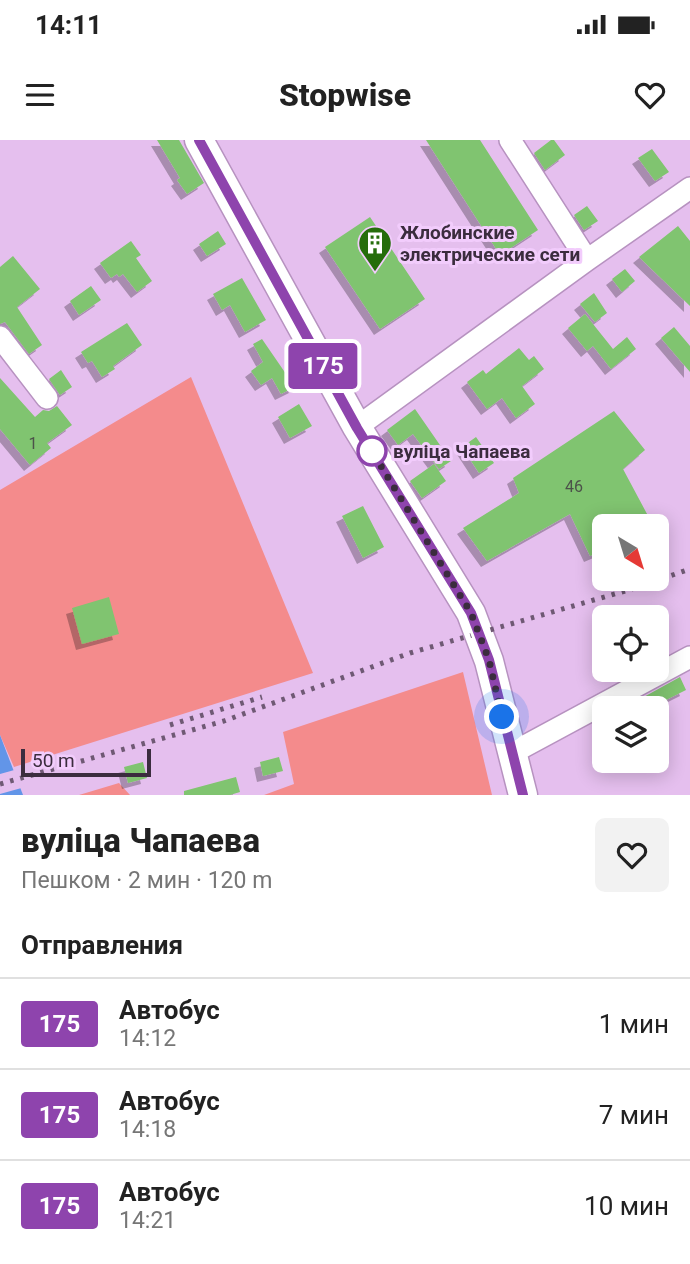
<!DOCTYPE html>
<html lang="ru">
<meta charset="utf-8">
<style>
:root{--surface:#fff;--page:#f2f2f2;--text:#222;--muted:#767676;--line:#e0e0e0}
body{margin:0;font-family:Roboto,sans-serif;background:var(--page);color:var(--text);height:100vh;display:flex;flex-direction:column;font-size:26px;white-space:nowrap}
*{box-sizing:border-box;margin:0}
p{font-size:23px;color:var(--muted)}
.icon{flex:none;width:38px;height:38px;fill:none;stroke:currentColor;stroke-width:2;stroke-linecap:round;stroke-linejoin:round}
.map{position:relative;height:655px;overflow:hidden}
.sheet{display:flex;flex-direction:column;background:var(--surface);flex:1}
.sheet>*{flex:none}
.badge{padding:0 14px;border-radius:5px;font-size:24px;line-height:46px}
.needle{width:46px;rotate:142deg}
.controls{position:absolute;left:592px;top:374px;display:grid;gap:14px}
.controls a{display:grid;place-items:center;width:77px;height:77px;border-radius:10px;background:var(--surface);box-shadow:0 4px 18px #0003;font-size:35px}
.scale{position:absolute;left:21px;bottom:18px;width:130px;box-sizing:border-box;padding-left:7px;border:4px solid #3b2c3e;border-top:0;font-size:19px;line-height:24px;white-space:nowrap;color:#3b2c3e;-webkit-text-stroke:5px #f2ccfc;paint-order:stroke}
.you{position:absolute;width:35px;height:35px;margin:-18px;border:5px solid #fff;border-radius:50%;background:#1a73e8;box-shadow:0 0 0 10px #1a73e833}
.map>.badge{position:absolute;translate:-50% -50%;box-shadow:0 0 0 4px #fff}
h2{padding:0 21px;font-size:26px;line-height:63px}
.round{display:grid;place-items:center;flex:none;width:74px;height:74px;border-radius:10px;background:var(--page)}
.headline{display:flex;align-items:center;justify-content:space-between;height:119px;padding:0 21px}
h1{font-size:33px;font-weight:800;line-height:52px}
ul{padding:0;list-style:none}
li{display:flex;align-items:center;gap:21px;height:91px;padding:0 21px;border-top:2px solid var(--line)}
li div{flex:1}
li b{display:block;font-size:26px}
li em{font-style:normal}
li .badge{min-width:77px;font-weight:700;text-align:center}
.status{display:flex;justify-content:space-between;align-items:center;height:49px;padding:0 35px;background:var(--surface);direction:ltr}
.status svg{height:19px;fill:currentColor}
header{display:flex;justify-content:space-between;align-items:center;height:91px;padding:0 21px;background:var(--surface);font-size:32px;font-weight:800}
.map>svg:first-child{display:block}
</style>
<div class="status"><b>14:11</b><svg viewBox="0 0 49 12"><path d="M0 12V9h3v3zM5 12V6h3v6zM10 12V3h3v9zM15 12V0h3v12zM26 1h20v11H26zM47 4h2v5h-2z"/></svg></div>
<header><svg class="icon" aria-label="menu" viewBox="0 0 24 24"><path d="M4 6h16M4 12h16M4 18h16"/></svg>Stopwise<svg class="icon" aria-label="heart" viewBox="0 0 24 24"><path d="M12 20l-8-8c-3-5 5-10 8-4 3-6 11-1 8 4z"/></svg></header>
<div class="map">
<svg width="690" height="655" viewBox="0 0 690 655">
<defs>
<filter id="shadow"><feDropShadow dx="-6" dy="6" stdDeviation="0" flood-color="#0004"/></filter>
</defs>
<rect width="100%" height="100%" fill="#e5bfee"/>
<path fill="#f48b8c" d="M191 237 313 533 14 627 0 595V350Z
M463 532 492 655H264L294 644 283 592Z
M119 643 130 655H79Z"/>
<path fill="#6295e8" d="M0 595 23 655H0Z"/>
<path fill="#e5bfee" d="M18 629 25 647 0 654V634Z"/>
<path fill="#80c46f" filter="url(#shadow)" d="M157 0H179L204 43 187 54 177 40 180 38Z
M426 0H480L538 90 500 115Z
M551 0H554L565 15 545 30 534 13Z
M652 9 669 32 655 41 638 18Z
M587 66 598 81 584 90 574 75Z
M370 77 425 159 380 189 325 107Z
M678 86 690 101V166L639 117Z
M218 91 226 104 207 116 199 104Z
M131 101 141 115 136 118 152 141 137 152 123 134 119 137 117 134 111 138 100 123Z
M13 116 40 149 17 167 42 205 29 214 5 182 0 184V127Z
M625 129 635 141 622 152 612 139Z
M242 138 266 180 245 192 230 165 222 170 213 154Z
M91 146 101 160 79 175 70 161Z
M594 153 607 173 595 182 580 164Z
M585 174 613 209 627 197 636 209 611 229 593 206 587 211 568 188Z
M127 183 142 205 113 226 115 229 102 237 92 221 88 223 81 212Z
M674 187 690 206V232L661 198Z
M262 199 295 247 281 254 272 238 261 245 251 231 263 222 253 204Z
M519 208 529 220 534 216 544 229 522 246 535 264 516 278 502 258 487 269 467 242 483 230 486 234Z
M61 230 72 247 60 255 49 239Z
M0 238 35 277 43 270 49 271 57 266 72 285 47 303 51 308 30 325 0 289Z
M299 264 312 286 290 298 278 277Z
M415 269 451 321 439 329 413 294 398 305 387 290Z
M614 271 645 310 623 329 654 387H604V410L590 416 570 374 487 421 463 388 519 353 513 338Z
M476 297 494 323 479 333 462 307Z
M434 324 446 341 422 358 410 341Z
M363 366 384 407 363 418 342 376Z
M109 457 119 494 82 504 72 468Z
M680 537 686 550 648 569H622Z
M279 617 283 631 263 636 260 622Z
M143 622 147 638 128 643 124 627Z
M236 637 240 652 230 655H184V651Z"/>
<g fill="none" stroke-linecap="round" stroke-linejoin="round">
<g stroke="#b792c0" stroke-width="24">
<path id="minor" d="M510 0 587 120
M0 197 47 258
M357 287 587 120 690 48
M512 613 690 517"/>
</g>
<g stroke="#b792c0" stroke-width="31">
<path id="major" d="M199 0 357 287 471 473 489 521 523 655"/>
</g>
<use href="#minor" stroke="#fff" stroke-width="21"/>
<use href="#major" stroke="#fff" stroke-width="28"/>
<path stroke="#6f5974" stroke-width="5" stroke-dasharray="3.5 7" stroke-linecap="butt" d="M170 585 262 557
M0 644 224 581 410 513 632 449 690 429"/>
</g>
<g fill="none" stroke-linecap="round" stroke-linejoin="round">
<g stroke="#fff" stroke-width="16">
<path id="line" d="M199 0 357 288 471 473 489 520 523 655"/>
</g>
<use href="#line" stroke="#8e44ad" stroke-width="10"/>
<path stroke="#3b2c3e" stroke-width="7" stroke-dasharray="0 12.6" d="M372 311 370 308 471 473 489 520 502 577"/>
</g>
<defs>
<g id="building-pin" transform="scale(1.75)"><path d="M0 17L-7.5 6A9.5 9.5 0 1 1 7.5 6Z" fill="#256d0b" stroke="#f2ccfc"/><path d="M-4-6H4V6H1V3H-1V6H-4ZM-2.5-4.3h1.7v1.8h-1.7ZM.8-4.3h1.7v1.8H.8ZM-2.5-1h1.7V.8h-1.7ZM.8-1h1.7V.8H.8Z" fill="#fff"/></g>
</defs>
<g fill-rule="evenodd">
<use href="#building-pin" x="375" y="103"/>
</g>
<circle fill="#fff" stroke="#8e44ad" stroke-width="3.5" cx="372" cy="311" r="14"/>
<g text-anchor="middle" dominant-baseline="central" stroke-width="6" stroke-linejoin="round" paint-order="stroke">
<g font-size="16" fill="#4c524a">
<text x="33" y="303">1</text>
<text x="574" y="346">46</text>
</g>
<g font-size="19" font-weight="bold" fill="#3b2c3e" stroke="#f2ccfc" text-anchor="start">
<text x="400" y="92">Жлобинские<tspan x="400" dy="22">электрические сети</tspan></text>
</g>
<g font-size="19" font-weight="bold" fill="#3b2c3e" stroke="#f2ccfc" text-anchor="start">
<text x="393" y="311">вуліца Чапаева</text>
</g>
</g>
</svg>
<div class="controls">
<a><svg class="needle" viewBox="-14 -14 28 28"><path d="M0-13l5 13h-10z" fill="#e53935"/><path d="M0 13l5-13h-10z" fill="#767676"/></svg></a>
<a><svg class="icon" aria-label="locate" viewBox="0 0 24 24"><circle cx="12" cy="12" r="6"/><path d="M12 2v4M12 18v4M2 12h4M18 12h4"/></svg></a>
<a><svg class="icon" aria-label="layers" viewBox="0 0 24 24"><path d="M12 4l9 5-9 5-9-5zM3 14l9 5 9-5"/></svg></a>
</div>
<div class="scale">50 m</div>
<div class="you" style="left:502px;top:577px"></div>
<b class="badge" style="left:323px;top:226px;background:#8e44ad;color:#fff">175</b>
</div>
<section class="sheet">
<div class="headline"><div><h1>вуліца Чапаева</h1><p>Пешком · 2 мин · 120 m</p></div><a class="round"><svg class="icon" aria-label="heart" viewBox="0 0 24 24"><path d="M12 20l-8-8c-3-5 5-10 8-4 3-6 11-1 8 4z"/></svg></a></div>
<h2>Отправления</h2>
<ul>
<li><span class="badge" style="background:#8e44ad;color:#fff">175</span><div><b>Автобус</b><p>14:12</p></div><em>1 мин</em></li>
<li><span class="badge" style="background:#8e44ad;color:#fff">175</span><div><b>Автобус</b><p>14:18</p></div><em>7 мин</em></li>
<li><span class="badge" style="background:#8e44ad;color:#fff">175</span><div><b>Автобус</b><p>14:21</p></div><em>10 мин</em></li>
</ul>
</section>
